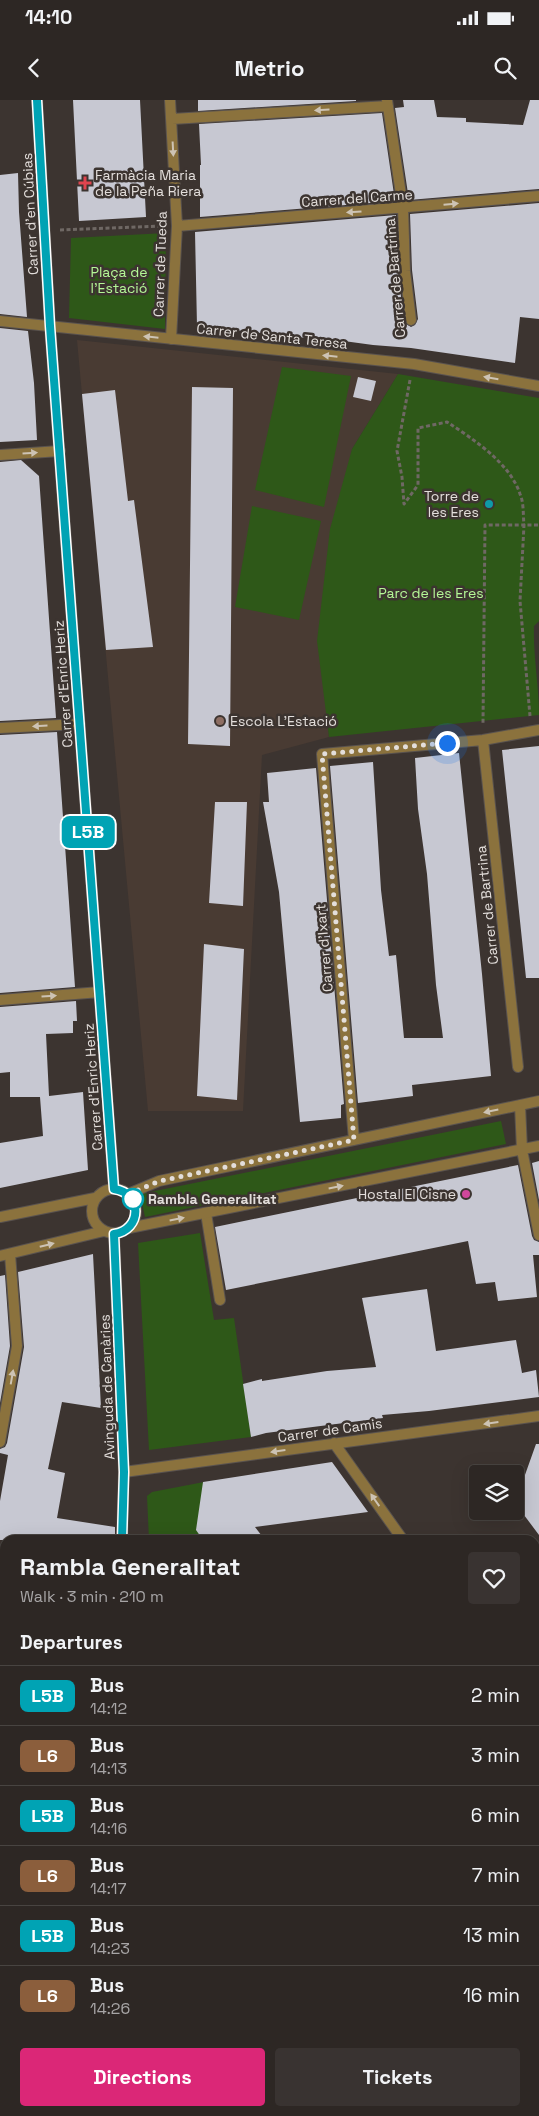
<!DOCTYPE html>
<meta charset="utf-8">
<style>
:root{--surface:#2d2724;--page:#393331;--text:#f1f3f6;--muted:#a7a5a6;--line:#484441;--accent:#db2777}
body{margin:0;font-family:"Space Grotesk",sans-serif;background:var(--page);color:var(--text);height:100vh;display:flex;flex-direction:column;font-size:19px;white-space:nowrap}
*{box-sizing:border-box;margin:0}
p{font-size:16px;color:var(--muted)}
.icon{flex:none;width:28px;height:28px;fill:none;stroke:currentColor;stroke-width:2;stroke-linecap:round;stroke-linejoin:round}
.map{position:relative;flex:1;overflow:hidden}
.details{position:absolute;left:0px;top:1435px;width:540px;height:581px;display:flex;flex-direction:column;background:var(--surface);border-radius:15px 15px 0 0;box-shadow:0 5px 20px #0002,0 0 0 1px var(--line)}
.details>*{flex:none}
.badge{padding:0 10px;border-radius:8px;font-size:18px;line-height:32px}
.tools{position:absolute;left:469px;top:1365px;display:grid;gap:10px}
.tools a{display:grid;place-items:center;width:55px;height:55px;border-radius:5px;background:var(--surface);box-shadow:0 5px 20px #0002,0 0 0 1px var(--line);font-size:25px}
.you{position:absolute;width:25px;height:25px;margin:-12px;border:4px solid #fff;border-radius:50%;background:#1a73e8;box-shadow:0 0 0 8px #1a73e833}
.map>.badge{position:absolute;translate:-50% -50%;box-shadow:0 0 0 2px #fff}
h2{padding:0 20px;font-size:19px;line-height:45px}
.round{display:grid;place-items:center;flex:none;width:52px;height:52px;border-radius:5px;background:var(--page)}
.overview{display:flex;align-items:center;justify-content:space-between;height:85px;padding:0 20px}
h1{font-size:24px;font-weight:600;line-height:38px}
.cta{display:flex;gap:10px;margin-top:auto;padding:10px 20px}
.cta a{flex:1;height:58px;border-radius:5px;background:var(--accent);color:#fff;font-size:20px;font-weight:600;line-height:58px;text-align:center}
.cta a+a{background:var(--page);color:var(--text)}
ul{padding:0;list-style:none}
li{display:flex;align-items:center;gap:15px;height:60px;padding:0 20px;border-top:1px solid var(--line)}
li div{flex:1}
li b{display:block;font-size:19px}
li em{font-style:normal}
li .badge{min-width:55px;font-weight:700;text-align:center}
.status{display:flex;justify-content:space-between;align-items:center;height:35px;padding:0 25px;background:var(--surface);direction:ltr}
.status svg{height:14px;fill:currentColor}
header{display:flex;justify-content:space-between;align-items:center;height:65px;padding:0 20px;background:var(--surface);font-size:22px;font-weight:600}
.map>svg:first-child{display:block}
</style>
<div class="status"><b>14:10</b><svg viewBox="0 0 49 12"><path d="M0 12V9h3v3zM5 12V6h3v6zM10 12V3h3v9zM15 12V0h3v12zM26 1h20v11H26zM47 4h2v5h-2z"/></svg></div>
<header><svg class="icon" aria-label="back" viewBox="0 0 24 24"><path d="M15 5l-7 7 7 7"/></svg>Metrio<svg class="icon" aria-label="search" viewBox="0 0 24 24"><circle cx="10" cy="10" r="6"/><path d="M15 15l6 6"/></svg></header>
<div class="map">
<svg width="539" height="2016" viewBox="0 0 539 2016">
<rect width="100%" height="100%" fill="#3c3430"/>
<path fill="#493b33" d="M77 240 398 274 352 349 326 605 329 637 262 655 243 1011H148Z"/>
<path fill="#2e5818" d="M166 133 165 229 69 218 71 138Z
M282 267 351 276 324 407 255 390Z
M398 274 539 298V521L534 526C533 556 539 585 539 615L329 637 317 541 330 429 352 349Z
M252 406 321 421 299 520 235 507Z
M501 1021 506 1044 145 1117 140 1094Z
M200 1133 214 1220 234 1218 251 1337 149 1350 138 1143Z
M204 1382 203 1440H149L147 1396 152 1392Z"/>
<path fill="#c7c8d2" d="M73 0H140L146 117 79 121Z
M198 0H356V1L198 11Z
M403 0H434L437 17 466 18V22L523 25 530 0H539V89L409 100 395 8 404 7Z
M382 13 395 101 200 117V65H201L199 24Z
M18 73 19 112 27 217 0 214V75Z
M539 103V219L520 217 515 263 411 248 373 245 307 236V238L197 226 195 132 396 115 398 172 404 221 406 224 411 227 415 225 418 219 412 170 410 114Z
M0 228 28 231 34 283 37 340 0 342Z
M358 277 376 281 371 301 353 297Z
M192 287 233 288 230 646 188 644Z
M115 290 128 401 134 400 153 547 106 550 82 294Z
M21 360 39 376 56 618 0 621V362Z
M57 632 75 887 0 893V635Z
M539 646V878H526L502 650Z
M459 653 482 874 491 976 412 985 413 996 358 1003 330 666 373 662 381 790 389 856 396 855 404 938H443L436 885 427 774 418 709 415 658Z
M316 668 344 1004 341 1005V1018L300 1022 279 792 263 702H269L267 673Z
M215 702H247L243 806 209 803Z
M204 844 244 849 237 1000 197 996Z
M76 901 77 921H73V933L46 934 49 996 83 992 88 1070 0 1088V1043L43 1036 40 997H10V972L0 973V907Z
M539 1061V1100L532 1063Z
M518 1065 532 1136 534 1140 539 1142V1155H533L537 1197 498 1201 495 1182 476 1184 468 1141 226 1190 215 1127Z
M93 1154 101 1308 62 1302 48 1369 65 1373 57 1418 115 1427V1440H0V1401L8 1355 0 1353V1349L5 1347 7 1343 24 1247 18 1172Z
M5 1175 10 1246 0 1303V1176Z
M427 1189 436 1251 516 1240 522 1273 536 1270 539 1297 429 1311 382 1315 383 1318 266 1333 251 1337 243 1284 262 1279V1281L327 1271 376 1267 362 1198Z
M536 1344H539V1435L515 1403Z
M332 1362 368 1412 255 1427 265 1440H203L196 1430 203 1382Z"/>
<g fill="none" stroke-linecap="round" stroke-linejoin="round">
<g stroke="#5a534f" stroke-width="12">
<path id="lane" d="M206 1113 220 1200"/>
</g>
<g stroke="#5a534f" stroke-width="12">
<path id="street" d="M37 0 50 226 114 1089
M170 0 177 126 171 239
M387 0 403 108 405 171 411 220
M172 19 388 6
M177 126 539 96
M0 221 414 264 539 286
M0 355 60 351
M0 628 80 624
M483 640 518 967
M0 900 100 892
M520 1005 522 1050 539 1135
M354 1040 322 654 483 640 539 630
M92 1111a22 22 0 1 1 44 0a22 22 0 1 1-44 0Z
M128 1094 159 1081 539 1001
M0 1117 95 1098
M129 1128 539 1046
M114 1134 124 1372 122 1440
M0 1156 104 1131
M0 1342 17 1246 10 1154
M334 1343 403 1440
M124 1372 539 1316
M0 1521 5 1522
M535 1545H539
M535 1624 539 1630
M0 1722 5 1723
M535 1821 539 1818
M535 1913H539
M535 1936 539 1942
M99 2011 101 2016
M136 2011 139 2016
M310 2011 313 2016
M253 2016 260 2011"/>
</g>
<path stroke="#6f6864" stroke-width="3" stroke-dasharray="4 2.5" stroke-linecap="butt" d="M60 130 162 126
M410 280 397 351 402 377 404 404 418 385V328L447 322C473 339 510 363 520 394 524 403 523 415 524 425H485L483 623
M530 616 520 501 524 425H539"/>
<use href="#lane" stroke="#8b723d" stroke-width="10"/>
<use href="#street" stroke="#8b723d" stroke-width="10"/>
</g>
<defs><path id="oneway-solid" d="M-6-.8H1V-3.2L6.5 0L1 3.2V.8H-6Z" transform="scale(1.25)"/></defs>
<g fill="#cdc3b4">
<use href="#oneway-solid" transform="translate(322 10) rotate(177)"/>
<use href="#oneway-solid" transform="translate(173 49) rotate(87)"/>
<use href="#oneway-solid" transform="translate(451 104) rotate(-5)"/>
<use href="#oneway-solid" transform="translate(354 112) rotate(176)"/>
<use href="#oneway-solid" transform="translate(151 237) rotate(-174)"/>
<use href="#oneway-solid" transform="translate(330 256) rotate(-174)"/>
<use href="#oneway-solid" transform="translate(491 278) rotate(-170)"/>
<use href="#oneway-solid" transform="translate(30 353) rotate(-4)"/>
<use href="#oneway-solid" transform="translate(40 626) rotate(177)"/>
<use href="#oneway-solid" transform="translate(49 896) rotate(-4)"/>
<use href="#oneway-solid" transform="translate(491 1011) rotate(168)"/>
<use href="#oneway-solid" transform="translate(336 1087) rotate(-11)"/>
<use href="#oneway-solid" transform="translate(177 1119) rotate(-11)"/>
<use href="#oneway-solid" transform="translate(47 1145) rotate(-14)"/>
<use href="#oneway-solid" transform="translate(12 1277) rotate(-80)"/>
<use href="#oneway-solid" transform="translate(491 1323) rotate(172)"/>
<use href="#oneway-solid" transform="translate(278 1351) rotate(172)"/>
<use href="#oneway-solid" transform="translate(375 1400) rotate(-125)"/>
</g>
<g fill="none" stroke-linecap="round" stroke-linejoin="round">
<g stroke="#fff" stroke-width="11">
<path id="line" d="M37 0 50 226 114 1089C143 1093 142 1130 114 1134L124 1372 122 1440"/>
</g>
<use href="#line" stroke="#00a3b4" stroke-width="8"/>
<path stroke="#e3dedb" stroke-width="5" stroke-dasharray="0 9" d="M133 1099 128 1094 160 1081 354 1040 322 654 447 643"/>
</g>
<path fill="#e0444e" stroke="#3c3430" stroke-width="2" d="M82.5 75.5h5v5h5v5h-5v5h-5v-5h-5v-5h5z"/>
<circle fill="#0f9aa8" stroke="#3c3430" stroke-width="2" cx="489" cy="404" r="5"/>
<circle fill="#8d6e63" stroke="#3c3430" stroke-width="2" cx="220" cy="621" r="5"/>
<circle fill="#d1479c" stroke="#3c3430" stroke-width="2" cx="466" cy="1094" r="5"/>
<circle fill="#fff" stroke="#00a3b4" stroke-width="2.5" cx="133" cy="1099" r="10"/>
<g text-anchor="middle" dominant-baseline="central" stroke-width="5" stroke-linejoin="round" paint-order="stroke">
<g font-size="14" fill="#e3dedb" stroke="#3c3430" text-anchor="start">
<text x="95" y="75">Farmàcia Maria<tspan x="95" dy="16">de la Peña Riera</tspan></text>
<text x="479" y="396" text-anchor="end">Torre de<tspan x="479" dy="16">les Eres</tspan></text>
<text x="230" y="621">Escola L'Estació</text>
<text x="456" y="1094" text-anchor="end">Hostal El Cisne</text>
</g>
<g font-size="14" fill="#e3dedb" stroke="#3c3430">
<text transform="translate(357 98) rotate(-4)">Carrer del Carme</text>
<text transform="translate(30 114) rotate(-93)">Carrer d'en Cúbias</text>
<text transform="translate(160 164) rotate(-88)">Carrer de Tueda</text>
<text transform="translate(395 178) rotate(-95)">Carrer de Bartrina</text>
<text transform="translate(272 236) rotate(6)">Carrer de Santa Teresa</text>
<text transform="translate(63 584) rotate(-94)">Carrer d'Enric Heriz</text>
<text transform="translate(487 805) rotate(-96)">Carrer de Bartrina</text>
<text transform="translate(324 848) rotate(-95)">Carrer d'Ixart</text>
<text transform="translate(93 987) rotate(-94)">Carrer d'Enric Heriz</text>
<text transform="translate(107 1287) rotate(-92)">Avinguda de Canàries</text>
<text transform="translate(330 1330) rotate(-8)">Carrer de Camis</text>
</g>
<g font-size="14" fill="#b4f796" stroke="#3c3430">
<text x="119" y="172">Plaça de<tspan x="119" dy="16">l'Estació</tspan></text>
<text x="431" y="493">Parc de les Eres</text>
</g>
<g font-size="14" font-weight="bold" fill="#e3dedb" stroke="#3c3430" text-anchor="start">
<text x="148" y="1099">Rambla Generalitat</text>
</g>
</g>
</svg>
<div class="tools">
<a><svg class="icon" aria-label="layers" viewBox="0 0 24 24"><path d="M12 4l9 5-9 5-9-5zM3 14l9 5 9-5"/></svg></a>
</div>
<div class="you" style="left:447px;top:643px"></div>
<b class="badge" style="left:88px;top:732px;background:#00a3b4;color:#fff">L5B</b>
<section class="details">
<div class="overview"><div><h1>Rambla Generalitat</h1><p>Walk · 3 min · 210 m</p></div><a class="round"><svg class="icon" aria-label="heart" viewBox="0 0 24 24"><path d="M12 20l-8-8c-3-5 5-10 8-4 3-6 11-1 8 4z"/></svg></a></div>
<h2>Departures</h2>
<ul>
<li><span class="badge" style="background:#00a3b4;color:#fff">L5B</span><div><b>Bus</b><p>14:12</p></div><em>2 min</em></li>
<li><span class="badge" style="background:#8b5e3c;color:#fff">L6</span><div><b>Bus</b><p>14:13</p></div><em>3 min</em></li>
<li><span class="badge" style="background:#00a3b4;color:#fff">L5B</span><div><b>Bus</b><p>14:16</p></div><em>6 min</em></li>
<li><span class="badge" style="background:#8b5e3c;color:#fff">L6</span><div><b>Bus</b><p>14:17</p></div><em>7 min</em></li>
<li><span class="badge" style="background:#00a3b4;color:#fff">L5B</span><div><b>Bus</b><p>14:23</p></div><em>13 min</em></li>
<li><span class="badge" style="background:#8b5e3c;color:#fff">L6</span><div><b>Bus</b><p>14:26</p></div><em>16 min</em></li>
</ul>
<div class="cta"><a>Directions</a><a>Tickets</a></div>
</section>
</div>
